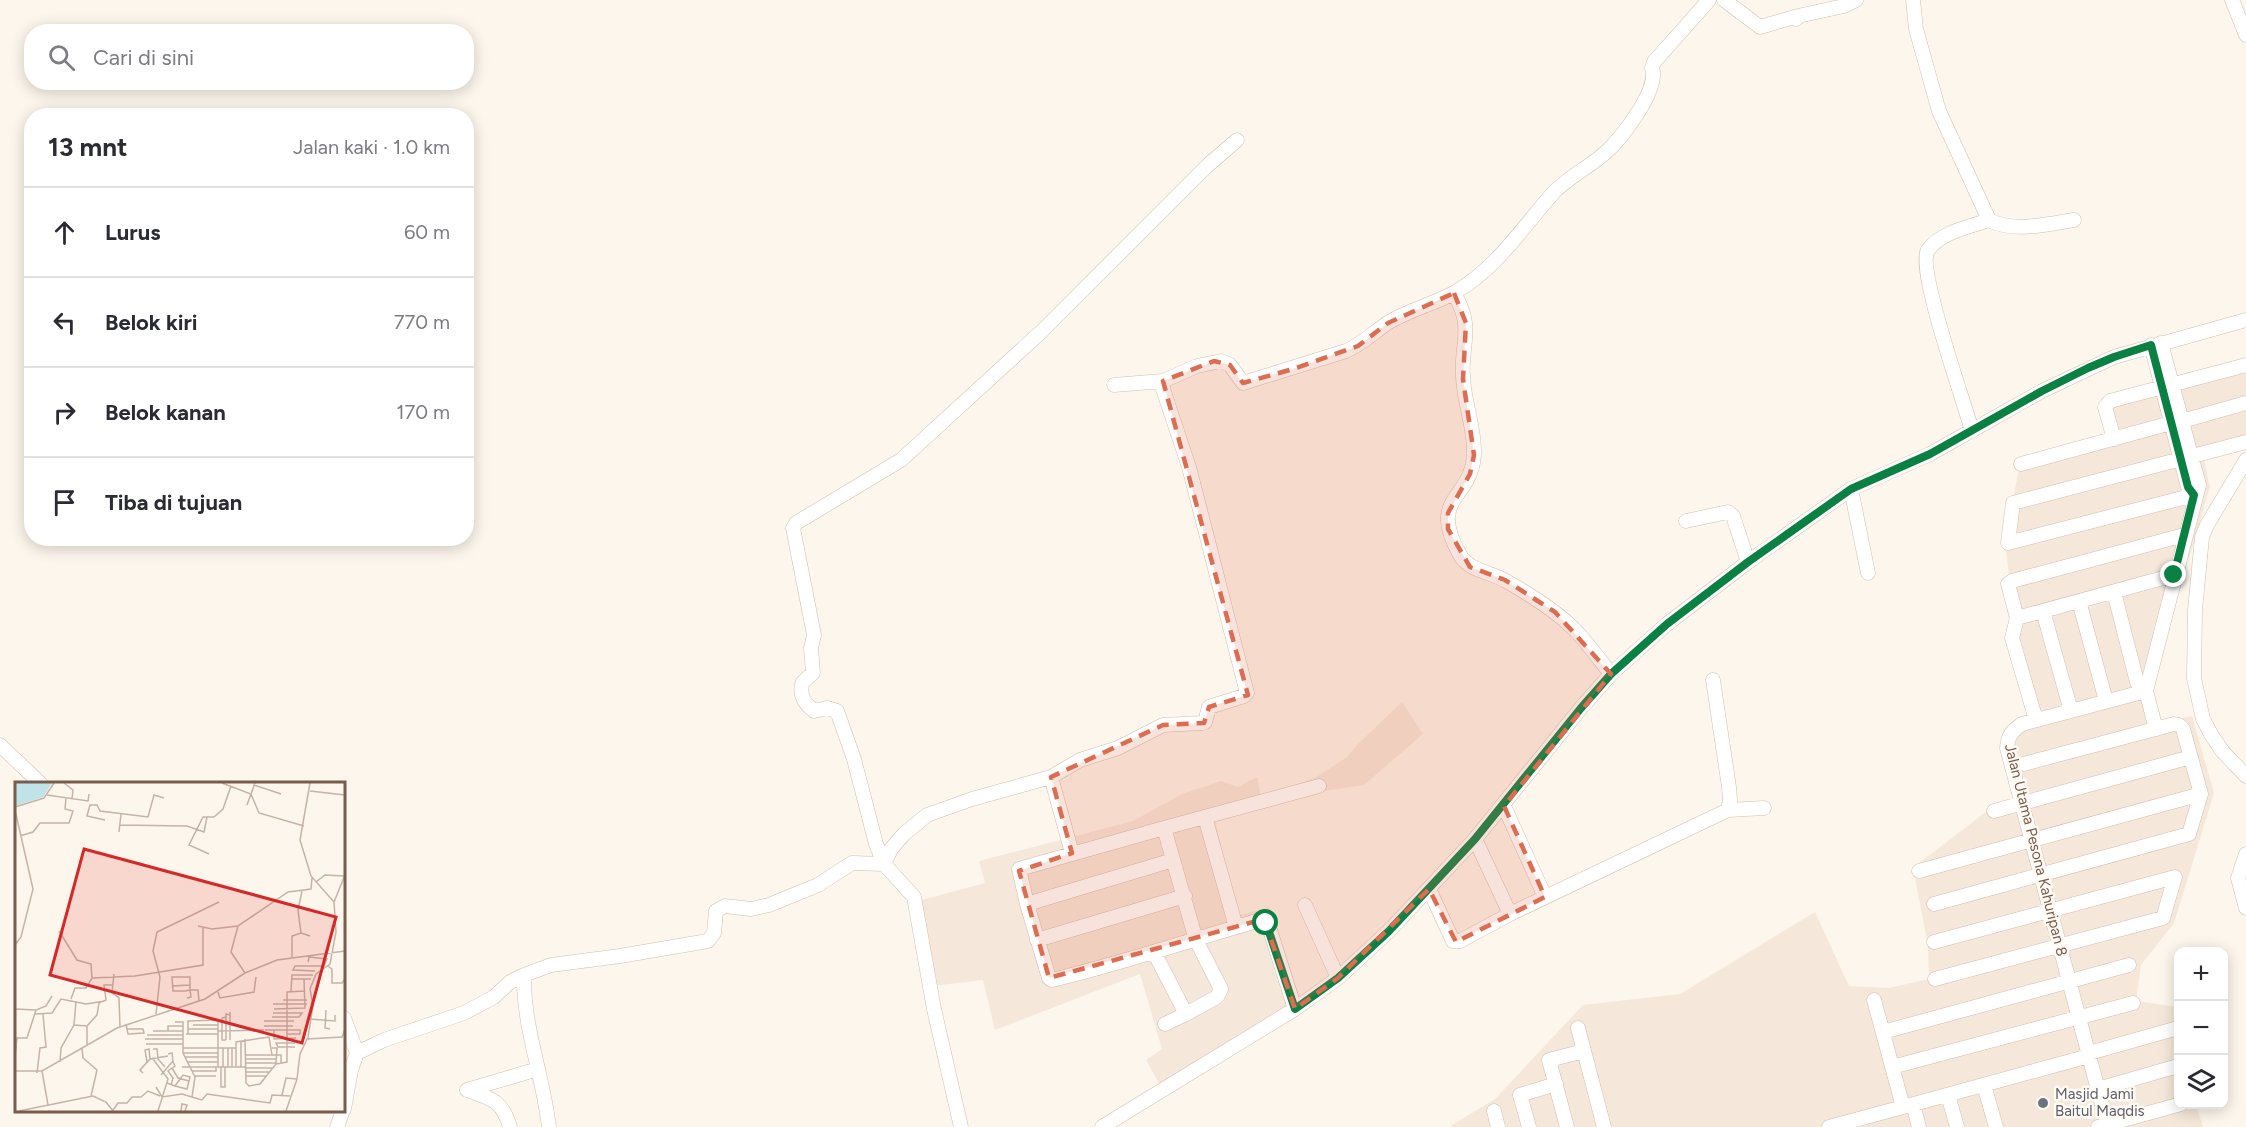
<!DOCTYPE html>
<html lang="id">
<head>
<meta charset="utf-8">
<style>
  :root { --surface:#fff; --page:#f7f7f7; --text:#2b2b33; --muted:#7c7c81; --line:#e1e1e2 }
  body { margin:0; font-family:Figtree,sans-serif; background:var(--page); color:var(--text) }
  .controls { position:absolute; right:18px; bottom:18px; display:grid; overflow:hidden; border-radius:12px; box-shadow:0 3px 15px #0003 }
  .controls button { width:54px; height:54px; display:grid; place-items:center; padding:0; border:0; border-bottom:2px solid var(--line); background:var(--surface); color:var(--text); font:30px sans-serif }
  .stop { position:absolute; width:18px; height:18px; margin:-14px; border:4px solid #0b8043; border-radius:50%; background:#fff }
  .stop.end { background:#0b8043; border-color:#fff; box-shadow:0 2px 6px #0008 }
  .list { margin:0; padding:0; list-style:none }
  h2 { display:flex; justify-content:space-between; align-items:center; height:78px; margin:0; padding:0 24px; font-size:26px }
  h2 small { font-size:20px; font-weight:400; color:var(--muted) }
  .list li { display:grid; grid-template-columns:39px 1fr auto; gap:18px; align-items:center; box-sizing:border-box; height:90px; padding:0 24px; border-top:2px solid var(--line) }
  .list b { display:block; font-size:22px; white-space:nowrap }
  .list em { font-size:20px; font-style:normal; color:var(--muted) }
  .icon { flex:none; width:33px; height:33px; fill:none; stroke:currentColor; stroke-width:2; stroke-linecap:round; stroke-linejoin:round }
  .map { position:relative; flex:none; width:2246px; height:1127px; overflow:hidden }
  .search { position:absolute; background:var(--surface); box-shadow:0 3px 15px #0003; left:24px; top:24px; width:450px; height:66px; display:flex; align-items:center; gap:15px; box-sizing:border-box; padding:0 21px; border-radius:24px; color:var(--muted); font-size:22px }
  .panel { position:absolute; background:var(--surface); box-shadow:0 3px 15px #0003; left:24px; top:108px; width:450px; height:438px; border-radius:24px }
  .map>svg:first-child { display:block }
  .residential { fill:#f5e8da }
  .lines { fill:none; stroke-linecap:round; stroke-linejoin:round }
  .minor-casing { stroke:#d1beb0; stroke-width:15 }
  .minor { stroke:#fff; stroke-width:14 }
  .route { stroke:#0b8043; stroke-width:8 }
  .marked { fill:#dc6d51; fill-opacity:0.2; stroke:#dc6d51; stroke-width:4.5; stroke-dasharray:12 8; stroke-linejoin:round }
  .worship-dot { fill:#6b7280; stroke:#fffaf3; stroke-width:2 }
  .labels { text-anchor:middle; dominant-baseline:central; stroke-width:5; stroke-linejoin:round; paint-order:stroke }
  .street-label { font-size:15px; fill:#7a5c4d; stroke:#fffaf3 }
  .worship-label { font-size:15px; fill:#5b616d; stroke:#fffaf3; text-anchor:start }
  .inset-road { fill:none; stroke:#c5b3a7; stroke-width:1.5 }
  .view { fill:#d62828; fill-opacity:0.15; stroke:#d62828; stroke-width:3 }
  .inset-edge { fill:none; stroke:#7a5c4d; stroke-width:3 }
</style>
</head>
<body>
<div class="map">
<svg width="2246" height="1127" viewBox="0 0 2246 1127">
  <rect width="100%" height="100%" fill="#fdf6ec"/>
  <path class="residential" d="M 2168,341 L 2177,377 L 2246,358 L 2246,449 L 2204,461 L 2210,487 L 2150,692 L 2159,723 L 2192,716 L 2214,793 L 2174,923 L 2141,965 L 2136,1001 L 2178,1007 L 2178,1104 L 2196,1105 L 2203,1127 L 1449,1127 L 1495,1099 L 1583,1005 L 1680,994 L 1815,912 L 1849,986 L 1889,988 L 1929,979 L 1928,945 L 1913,868 L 1992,807 L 2017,800 L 2001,742 L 2003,731 L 2015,720 L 2029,714 L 2011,618 L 2009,575 L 2006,551 L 2003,547 L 2019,469 L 2109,435 L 2102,408 L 2156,383 Z
    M 1402,702 L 1423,734 L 1364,785 L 1317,792 L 1215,820 L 1237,916 L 1269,907 L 1300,998 L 1160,1085 L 1146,1060 L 1162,1049 L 1140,974 L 995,1030 L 983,980 L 932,986 L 914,902 L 985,883 L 979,861 L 1133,821 L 1182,794 L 1221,781 L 1238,787 L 1257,777 L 1261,797 L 1315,778 L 1347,757 L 1357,745 Z"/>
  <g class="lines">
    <defs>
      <path id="minor" d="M 1724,0 L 1760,27 L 1798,16
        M 1913,0 L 1916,29 L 1939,111 L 1989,220 C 2013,233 2048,224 2074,220
        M 2232,0 L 2246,35
        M 1796,19 L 1798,16 L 1844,6 L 1856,0
        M 2151,345 L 2188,487 L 2194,495
        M 1114,385 L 1163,381 L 1197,366 L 1221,361 L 1230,365 L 1243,383 L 1346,351 C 1362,344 1374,332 1389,322 C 1410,310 1433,304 1454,293
        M 2182,421 L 2246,403
        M 1972,431 C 1965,404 1916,268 1928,250 C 1941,232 1969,227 1989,220
        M 2114,439 L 2105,407 L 2110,401 L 2246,365
        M 2246,460 L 2207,525 L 2202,537 L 2195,610 L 2194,678 L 2203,719 L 2212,736 L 2223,752 L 2246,776
        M 2021,464 L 2171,423
        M 1851,489 L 1868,573
        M 2194,495 L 2008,543 L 2013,503 L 2246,442
        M 1686,521 L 1728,512 L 1733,516 L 1748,562
        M 2114,592 L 2137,682 L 2146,691 L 2156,729
        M 2079,601 L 2106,701
        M 2043,611 L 2071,711
        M 2017,618 L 2174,575
        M 1611,674 C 1599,659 1587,642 1573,628 C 1554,609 1529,594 1506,581 C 1491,572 1469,571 1460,555 C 1427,496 1472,500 1474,454 C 1475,428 1464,403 1463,377 C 1461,359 1467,341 1465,323 C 1464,313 1459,302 1454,293 C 1497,268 1522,228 1554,192 C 1569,177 1589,167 1605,153 C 1621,139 1660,89 1652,68 L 1654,62 L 1709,0
        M 2146,691 L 2199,485 L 2161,343
        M 2036,720 L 2012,638 L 2017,618 L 2008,584 L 2012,581 L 2184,535
        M 0,745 L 41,784
        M 1051,777 L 1072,853
        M 1504,806 L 1545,897
        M 1728,810 L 1764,808
        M 1994,811 L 2191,757
        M 1205,817 L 1236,927
        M 1164,828 L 1319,786
        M 1475,839 L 1510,914
        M 2246,854 L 2238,878 L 2246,908
        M 884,864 L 891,849 L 904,834 L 927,815 L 972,799 L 1051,777 L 1080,760 L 1118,748 L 1163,725 L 1202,723 L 1205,722 L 1209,707 L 1244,696 L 1247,693 L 1189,467 L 1163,389 L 1163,381
        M 1919,871 L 2201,794
        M 1429,889 L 1453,941 L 1460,941 L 1510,914 L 1728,810 L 1730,800 L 1729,787 L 1713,680
        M 1027,904 L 1173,860
        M 1934,904 L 2189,834 L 2201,794 L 2183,729 L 2179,725 L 2174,724 L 2012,767
        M 1305,905 L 1338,978
        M 1037,940 L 1185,896
        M 1934,942 L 2175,877 L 2163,918 L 1935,979
        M 1154,952 L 1186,1014 L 1165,1024
        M 524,975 C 523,1027 543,1075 549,1127
        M 1874,1000 L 1903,1107 L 2089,1056
        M 1186,1014 L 1217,997 L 1221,989 L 1196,940 L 1164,828 L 1019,869 L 1027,904 L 1049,978 L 1052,980 C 1123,963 1191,940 1260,920 L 1264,920 L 1270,930 L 1295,1009
        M 344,1018 L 357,1053
        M 1578,1028 L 1604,1127
        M 1883,1032 L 2129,965
        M 2089,1053 L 2178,1028
        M 1892,1067 L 2133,1003
        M 1984,1085 L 1996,1127
        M 2098,1089 L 2178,1066
        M 467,1090 L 538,1069
        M 467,1090 C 492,1099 502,1100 510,1127
        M 1948,1095 L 1957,1127
        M 1913,1104 L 1919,1127
        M 344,1109 L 351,1070 L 357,1053 L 384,1040 L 464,1013 L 494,997 L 510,982 L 524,975 L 551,965 L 620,956 L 708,941 L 714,933 L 716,911 L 725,906 L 751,909 L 769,905 L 818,885 L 852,863 L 884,864
        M 1494,1111 L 1498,1127
        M 337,1127 L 343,1110
        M 961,1127 L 934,1009 L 914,897 L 884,864 L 876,844 L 854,759 L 837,711 L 827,708 L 814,711 C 805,704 798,694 803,682 L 813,673 L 811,648 L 814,635 L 793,528 L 796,523 L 901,460 L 1041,332 L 1207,166 L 1237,140
        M 1102,1127 L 1295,1009 L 1338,978 L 1389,931 L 1475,839 L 1581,708 L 1611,674 L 1667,624 L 1748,562 L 1851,489 L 1930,454 L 2042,391 L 2114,357 L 2246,320
        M 1529,1127 L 1520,1095 L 1556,1084
        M 1567,1127 L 1549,1060 L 1584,1051
        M 1829,1127 L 1903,1107
        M 2098,1127 L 2181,1104
        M 2108,1127 L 2007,748 C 2008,735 2012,731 2022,724 L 2146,691"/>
    </defs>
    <use href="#minor" class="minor-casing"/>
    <use href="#minor" class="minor"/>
  </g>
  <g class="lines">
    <path class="route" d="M 1266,923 L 1295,1009 L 1338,978 L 1389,931 L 1475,839 L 1581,708 L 1611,674 L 1667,624 L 1748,562 L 1851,489 L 1930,454 L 2042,391 L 2088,368 L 2114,357 L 2151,345 L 2188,487 L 2194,495 L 2174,575"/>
  </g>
  <path class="marked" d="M 1454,293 L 1466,323 L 1463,379 L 1474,455 L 1470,474 L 1448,513 L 1448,529 L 1470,567 L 1505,580 L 1555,612 L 1611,674 L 1504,806 L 1545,897 L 1456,942 L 1429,889 L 1338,978 L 1295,1009 L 1264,919 L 1049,978 L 1019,871 L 1072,853 L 1051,777 L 1163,725 L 1204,723 L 1209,707 L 1248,695 L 1163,381 L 1214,361 L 1230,365 L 1243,383 L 1293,369 L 1358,346 L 1388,323 Z"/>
  <circle class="worship-dot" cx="2043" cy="1103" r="6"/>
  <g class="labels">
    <g class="street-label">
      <text transform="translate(2036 850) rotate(76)">Jalan Utama Pesona Kahuripan 8</text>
    </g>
    <g class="worship-label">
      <text x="2055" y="1094">Masjid Jami<tspan x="2055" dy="17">Baitul Maqdis</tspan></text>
    </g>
  </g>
  <g transform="translate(15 782)">
    <rect width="330" height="330" fill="#fdf6ec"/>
    <path d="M 0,1 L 37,1 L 28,15 L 0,24 Z" fill="#bfe3e8"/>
    <path class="inset-road" d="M 49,1 L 58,8 L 57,17M 207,1 L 236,12 L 244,31 L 289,44M 239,3 L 266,12M 295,9 L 330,13M 32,13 L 73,19 L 74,12M 232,23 L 240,1M 0,25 L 29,16 L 39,1M 0,28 L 18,107 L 6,155 L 0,163M 90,38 L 72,34 L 75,23 L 82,23 L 85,29 L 133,35 L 139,13 L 149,16M 105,43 L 172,44 L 189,50 L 192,35M 104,50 L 106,32M 5,54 L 18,50 L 25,41 L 54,41 L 58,29 L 50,27 L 51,16M 194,72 L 174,63 L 188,35 L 199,35 L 208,27 L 216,4M 301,100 L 310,93 L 329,94M 287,109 L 283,128 L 286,151 L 295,154M 319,120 L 330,93M 183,144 L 197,147 L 223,144M 44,149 L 62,178 L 76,182 L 77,196M 277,175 L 277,154 L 286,151M 293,180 L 294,175 L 312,177 L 309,184 L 280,184 L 278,188 L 300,189M 313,184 L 317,187 L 317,201 L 327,201 L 330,197M 230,191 L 216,170 L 223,144 L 273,110 L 296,107 L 297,96M 99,192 L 97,211 L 104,216 L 105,245M 277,197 L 296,197M 157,204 L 175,203M 276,209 L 277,193 L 298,193M 203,210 L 205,216 L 239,210 L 241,195M 172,216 L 176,215 L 175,208 L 175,195 L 157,195 L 158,209 L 170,209 L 175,208 L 183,208 L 184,219M 56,217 L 60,206 L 71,206 L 77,196 L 120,194 L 188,183 L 188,145M 268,218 L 292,218M 258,222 L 292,222M 0,227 L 21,228M 259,227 L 290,226 L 289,197M 311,228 L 310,246 L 315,247M 20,232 L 37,231 L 46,217 L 71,222 L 90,219M 141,232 L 145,195 L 138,169 L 142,150 L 204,120M 257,235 L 284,235 L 287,231 L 258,231M 203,237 L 203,285M 294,237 L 320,239 L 320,233M 249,239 L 279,239M 160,240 L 168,240 L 168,271 L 180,295 L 177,315M 111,242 L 113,252 L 129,251 L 128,247 L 112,247M 59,243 L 61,219M 178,243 L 203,243M 72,244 L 82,233 L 84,221 L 91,218 L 89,203 L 97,203M 249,244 L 278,244M 173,247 L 203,247M 250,248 L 272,248M 259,248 L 259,257 L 281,256M 272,248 L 285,248 L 285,252 L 272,252M 138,249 L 168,249M 153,249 L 153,244 L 168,244M 203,249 L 249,248M 171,252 L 203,252M 173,252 L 173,239 L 203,238M 132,253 L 168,253M 130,257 L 168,257M 230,257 L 231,301 L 234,304 L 245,302 L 261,282 L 262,266 L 257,266M 292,257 L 327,255 L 330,247M 211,258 L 207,258 L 207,236 L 211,235M 211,258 L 211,232 L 215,233M 215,258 L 215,230M 226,259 L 226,285M 131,262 L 168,262M 280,265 L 263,265 L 261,261 L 280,261M 67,266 L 68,276 L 82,288 L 76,314M 168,266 L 221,266M 208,266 L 208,285M 213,266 L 213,285M 217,266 L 217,285M 138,267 L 142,267 L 143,277 L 150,285M 168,271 L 203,271M 230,273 L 266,273 L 266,282M 0,274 L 2,256 L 12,256 L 21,228 L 31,224 L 37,214M 170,275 L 203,275M 138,277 L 153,297 L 143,329M 230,277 L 262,277M 45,280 L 46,266 L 59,243 L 72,244 L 72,263M 132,280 L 130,268 L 134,267 L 135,277M 172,280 L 203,280M 230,281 L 262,281M 261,282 L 272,280 L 272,210 L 289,209M 167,285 L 231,285M 206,285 L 206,305 L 210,305 L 210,285M 221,285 L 221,260 L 254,255 L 257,273M 157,286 L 163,296 L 174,299M 231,286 L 258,286M 0,289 L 27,289 L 102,246 L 190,217 L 230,191 L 262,178 L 330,169M 27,289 L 33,323M 177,289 L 201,289 L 201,285M 231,290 L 255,290M 22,291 L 25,266 L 31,265 L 28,232M 128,291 L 125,288 L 135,277 L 153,274M 146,293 L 158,279 L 157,271 L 153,272M 179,294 L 201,294M 231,294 L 251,294M 152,301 L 160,304 L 168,293 L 175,295 L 172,307 L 160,304M 156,303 L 158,296 L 153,289 L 160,284 L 158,280M 141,305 L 147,315 L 167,312 L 187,318 L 192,312 L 255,321 L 257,313 L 275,314M 267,313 L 271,296 L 282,297M 98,328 L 103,321 L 112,321 L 117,315 L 126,315 L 133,309 L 145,314M 4,329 L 78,314 L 91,320 L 98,329M 166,329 L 167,322 L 172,323 L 170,329M 271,329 L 282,297 L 285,272 L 293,255 L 298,224 L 295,207 L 301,192 L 315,182 L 321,150 L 319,120 L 296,94 L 285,58 L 295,1"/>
    <path class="view" d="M 69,67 L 321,135 L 287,261 L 35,193 Z"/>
    <rect width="330" height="330" class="inset-edge"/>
  </g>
</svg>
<div class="controls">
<button>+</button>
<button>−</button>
<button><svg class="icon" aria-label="layers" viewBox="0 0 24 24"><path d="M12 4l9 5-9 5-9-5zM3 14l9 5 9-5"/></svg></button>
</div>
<div class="stop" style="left:1266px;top:923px"></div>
<div class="stop end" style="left:2174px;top:575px"></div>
<div class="search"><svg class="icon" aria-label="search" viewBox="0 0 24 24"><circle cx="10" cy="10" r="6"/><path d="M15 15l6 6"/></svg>Cari di sini</div>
<section class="panel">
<h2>13 mnt<small>Jalan kaki · 1.0 km</small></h2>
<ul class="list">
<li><svg class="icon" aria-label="ahead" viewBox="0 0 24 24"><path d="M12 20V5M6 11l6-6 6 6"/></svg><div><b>Lurus</b></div><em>60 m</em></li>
<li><svg class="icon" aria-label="left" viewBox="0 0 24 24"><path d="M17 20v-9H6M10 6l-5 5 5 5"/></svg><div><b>Belok kiri</b></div><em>770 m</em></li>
<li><svg class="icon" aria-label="right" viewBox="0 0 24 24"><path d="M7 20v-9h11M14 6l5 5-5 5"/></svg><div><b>Belok kanan</b></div><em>170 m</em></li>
<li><svg class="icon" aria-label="arrive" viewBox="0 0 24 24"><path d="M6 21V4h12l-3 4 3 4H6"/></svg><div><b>Tiba di tujuan</b></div></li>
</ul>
</section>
</div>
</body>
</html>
